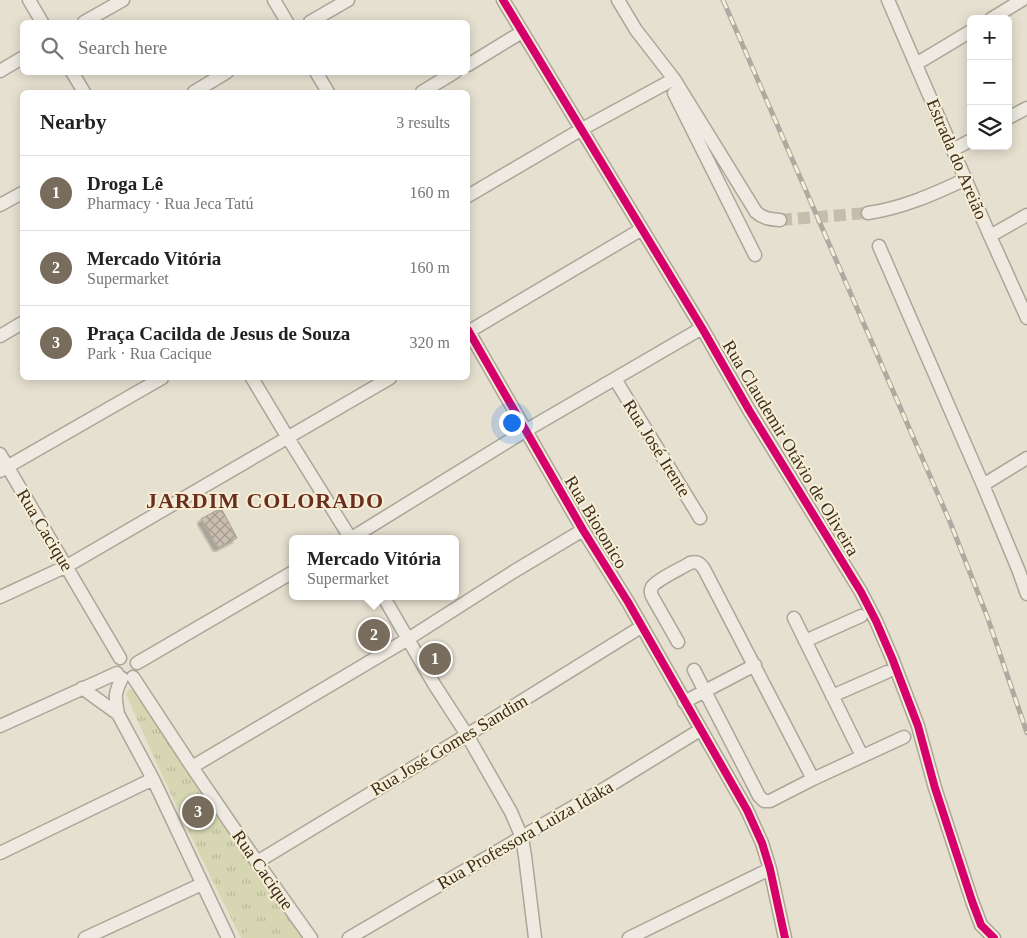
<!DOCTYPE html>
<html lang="en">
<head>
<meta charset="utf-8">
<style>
  :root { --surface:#fff; --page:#f6f6f6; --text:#222; --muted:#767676; --line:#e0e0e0; --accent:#786c5d }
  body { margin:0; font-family:"Times New Roman",serif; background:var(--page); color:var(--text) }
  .controls { position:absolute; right:15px; top:15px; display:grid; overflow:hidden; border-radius:8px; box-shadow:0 2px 12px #0003 }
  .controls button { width:45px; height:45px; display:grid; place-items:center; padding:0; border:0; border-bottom:1px solid var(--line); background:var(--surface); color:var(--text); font:25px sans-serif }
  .you { position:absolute; left:511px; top:422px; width:18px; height:18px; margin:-12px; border:4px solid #fff; border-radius:50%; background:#1a73e8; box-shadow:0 0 0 8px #1a73e833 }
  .badge { display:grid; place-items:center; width:32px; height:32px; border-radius:50%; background:var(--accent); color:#fff; font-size:16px; font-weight:700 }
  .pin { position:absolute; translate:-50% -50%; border:2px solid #fff; box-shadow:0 1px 5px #0006 }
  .popup { position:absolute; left:289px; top:535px; width:170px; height:65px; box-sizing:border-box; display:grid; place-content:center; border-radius:8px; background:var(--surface); filter:drop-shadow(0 1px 4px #0005); font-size:16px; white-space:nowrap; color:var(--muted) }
  .popup b { font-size:19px; color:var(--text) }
  .popup::after { content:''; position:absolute; left:50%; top:100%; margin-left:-10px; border:10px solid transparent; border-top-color:var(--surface) }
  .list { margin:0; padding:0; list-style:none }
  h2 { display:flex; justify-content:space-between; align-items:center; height:65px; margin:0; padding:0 20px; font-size:21px }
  h2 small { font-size:16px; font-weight:400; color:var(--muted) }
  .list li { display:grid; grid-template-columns:32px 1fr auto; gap:15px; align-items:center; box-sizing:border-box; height:75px; padding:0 20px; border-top:1px solid var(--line) }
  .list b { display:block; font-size:19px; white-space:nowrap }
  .list p { margin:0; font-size:16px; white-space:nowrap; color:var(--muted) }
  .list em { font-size:16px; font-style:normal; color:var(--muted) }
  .icon { flex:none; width:28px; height:28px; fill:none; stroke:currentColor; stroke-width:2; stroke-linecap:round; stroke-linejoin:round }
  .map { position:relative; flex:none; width:1027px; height:938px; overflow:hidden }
  .search { position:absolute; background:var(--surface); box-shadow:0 2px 12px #0003; left:20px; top:20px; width:450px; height:55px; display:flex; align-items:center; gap:12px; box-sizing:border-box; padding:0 18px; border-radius:8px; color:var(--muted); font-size:19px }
  .panel { position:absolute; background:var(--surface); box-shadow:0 2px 12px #0003; left:20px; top:90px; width:450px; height:290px; border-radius:8px }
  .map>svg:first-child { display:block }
  .grass { fill:url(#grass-tufts) }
  .garden { fill:#d6d7b2 }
  .building { fill:url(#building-cross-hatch); stroke:#a79b8e; filter:url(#shadow) }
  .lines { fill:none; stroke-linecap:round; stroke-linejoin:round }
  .minor-tunnel { stroke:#c4bcad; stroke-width:12; stroke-dasharray:12 6; stroke-linecap:butt }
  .minor-casing { stroke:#aca598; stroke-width:15 }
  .minor { stroke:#eeeae1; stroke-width:12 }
  .rail-casing { stroke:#aeaaa1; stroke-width:5 }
  .rail { stroke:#f7eed6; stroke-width:3; stroke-dasharray:9; stroke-linecap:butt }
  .cycleway-casing { stroke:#f7eed6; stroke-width:11 }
  .cycleway { stroke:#d6006c; stroke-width:8 }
  .labels { text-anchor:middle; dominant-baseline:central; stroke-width:4; stroke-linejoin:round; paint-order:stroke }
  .street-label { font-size:18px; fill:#3c2d1f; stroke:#f7eed6 }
  .district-label { font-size:22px; font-weight:bold; letter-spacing:1px; fill:#6b2d1d; stroke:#f7eed6 }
</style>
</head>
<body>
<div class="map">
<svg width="1027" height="938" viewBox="0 0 1027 938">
  <defs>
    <pattern id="grass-tufts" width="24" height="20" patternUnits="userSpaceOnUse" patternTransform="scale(1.25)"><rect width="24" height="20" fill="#d6d7b2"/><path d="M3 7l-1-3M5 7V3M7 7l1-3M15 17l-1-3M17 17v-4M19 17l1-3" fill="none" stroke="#b9b999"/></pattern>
    <pattern id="building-cross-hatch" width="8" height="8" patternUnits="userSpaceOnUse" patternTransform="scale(1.25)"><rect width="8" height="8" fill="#cabeb1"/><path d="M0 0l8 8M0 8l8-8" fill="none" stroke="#a59b8f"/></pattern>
    <filter id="shadow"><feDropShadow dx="-4" dy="4" stdDeviation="1" flood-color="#0004"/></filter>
  </defs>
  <rect width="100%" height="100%" fill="#e6e0d0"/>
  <path class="grass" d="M 129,689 L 135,689 L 304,938 L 241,938 C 201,858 161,776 126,694 Z"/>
  <path class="garden" d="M 267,922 L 274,938 L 248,938 L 245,932 Z"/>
  <path class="building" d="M 221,508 L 237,538 L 218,548 L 201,519 Z"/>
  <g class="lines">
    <path class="minor-tunnel" d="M 780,220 L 868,213"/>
    <defs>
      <path id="minor" d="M 29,0 L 42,22
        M 274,0 L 287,22
        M 503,0 L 702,328 L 749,410 L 861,592 L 876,621 L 892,658 L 918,726 L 935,788 L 972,901 L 981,925 L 994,938
        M 618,0 L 636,30 L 674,79 L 756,212 C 764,219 770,219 780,220
        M 888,0 L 990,236 L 1027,318
        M 991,19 L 1022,0
        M 84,22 L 123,0
        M 310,22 L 348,0
        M 916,64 L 971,31
        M 468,65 L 522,32
        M 0,71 L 22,58
        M 72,72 L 84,92
        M 316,72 L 328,92
        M 194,92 L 227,72
        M 422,92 L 455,72
        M 674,93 L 755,255
        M 1008,118 L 1027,108
        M 953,150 L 971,140
        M 468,196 L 582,129 L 674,79
        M 0,205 L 22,193
        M 868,213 C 903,208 934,194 966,179
        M 990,236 L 1027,215
        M 879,246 L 983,485 L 1018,569 L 1027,594
        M 468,330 L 583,530 L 628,602 L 747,810 L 762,843 L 770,869 L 785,938
        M 468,332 L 642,229
        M 0,336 L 22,323
        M 252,378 L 288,438 L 351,539
        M 615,379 L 700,518
        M 0,454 L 120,658
        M 0,471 L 162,378
        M 983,485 L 1027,458
        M 350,539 L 525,431 L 702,328
        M 383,596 L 434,684 L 467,735 L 511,812 L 517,826 L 522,838 L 525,856 L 535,938
        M 0,597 L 67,566 L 390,378
        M 794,618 L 862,756
        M 805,641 L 861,616
        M 678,642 L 653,598 C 651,595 650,591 652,587 C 656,580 682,568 690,563 C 697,561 700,563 704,569 L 813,779 L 770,801 L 764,801 L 759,796 L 694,670
        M 137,663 L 293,572
        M 133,677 L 192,767 L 257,862 L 311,938
        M 82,688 L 118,714 L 153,779 L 228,938
        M 832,696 L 887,672
        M 684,702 L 755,665
        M 118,714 C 115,697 114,694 122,678
        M 0,726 L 117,673
        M 192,767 L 408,639 L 513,572 L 583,530
        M 813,779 L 904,737
        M 0,853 L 153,779
        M 257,862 L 467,735 L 641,627
        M 85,938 L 202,884
        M 349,938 L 609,786 L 700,730
        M 629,938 L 770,869"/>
    </defs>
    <use href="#minor" class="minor-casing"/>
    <use href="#minor" class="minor"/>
    <defs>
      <path id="rail" d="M 723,0 L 950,522 L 987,616 L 1027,733"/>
    </defs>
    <use href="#rail" class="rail-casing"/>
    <use href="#rail" class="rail"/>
    <defs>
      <path id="cycleway" d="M 503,0 L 702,328 L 749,410 L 861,592 L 876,621 L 892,658 L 918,726 L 935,788 L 972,901 L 981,925 L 994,938
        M 468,330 L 583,530 L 628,602 L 747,810 L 762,843 L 770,869 L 785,938"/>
    </defs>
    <use href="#cycleway" class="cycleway-casing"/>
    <use href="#cycleway" class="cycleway"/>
  </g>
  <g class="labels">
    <g class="street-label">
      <text transform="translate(957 159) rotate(67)">Estrada do Areião</text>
      <text transform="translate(657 448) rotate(58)">Rua José Irente</text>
      <text transform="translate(791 448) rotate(59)">Rua Claudemir Otávio de Oliveira</text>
      <text transform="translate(596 522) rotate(59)">Rua Biotonico</text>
      <text transform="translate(45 530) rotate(59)">Rua Cacique</text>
      <text transform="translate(449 745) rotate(-31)">Rua José Gomes Sandim</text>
      <text transform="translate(525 835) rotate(-30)">Rua Professora Luiza Idaka</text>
      <text transform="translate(263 870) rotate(55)">Rua Cacique</text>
    </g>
    <g class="district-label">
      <text x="265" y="500">JARDIM COLORADO</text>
    </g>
  </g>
</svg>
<div class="controls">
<button>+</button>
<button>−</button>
<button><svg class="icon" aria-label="layers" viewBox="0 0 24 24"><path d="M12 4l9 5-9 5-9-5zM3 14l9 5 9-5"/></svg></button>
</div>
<div class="you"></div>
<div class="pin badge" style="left:435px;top:659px">1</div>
<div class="pin badge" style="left:374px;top:635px">2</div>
<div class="popup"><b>Mercado Vitória</b>Supermarket</div>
<div class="pin badge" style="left:198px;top:812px">3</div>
<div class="search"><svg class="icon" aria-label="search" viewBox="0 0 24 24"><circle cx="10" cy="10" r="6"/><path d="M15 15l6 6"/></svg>Search here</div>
<section class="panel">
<h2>Nearby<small>3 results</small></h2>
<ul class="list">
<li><span class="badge">1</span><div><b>Droga Lê</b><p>Pharmacy · Rua Jeca Tatú</p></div><em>160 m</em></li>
<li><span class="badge">2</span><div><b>Mercado Vitória</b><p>Supermarket</p></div><em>160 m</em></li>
<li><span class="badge">3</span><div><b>Praça Cacilda de Jesus de Souza</b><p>Park · Rua Cacique</p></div><em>320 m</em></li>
</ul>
</section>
</div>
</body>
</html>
